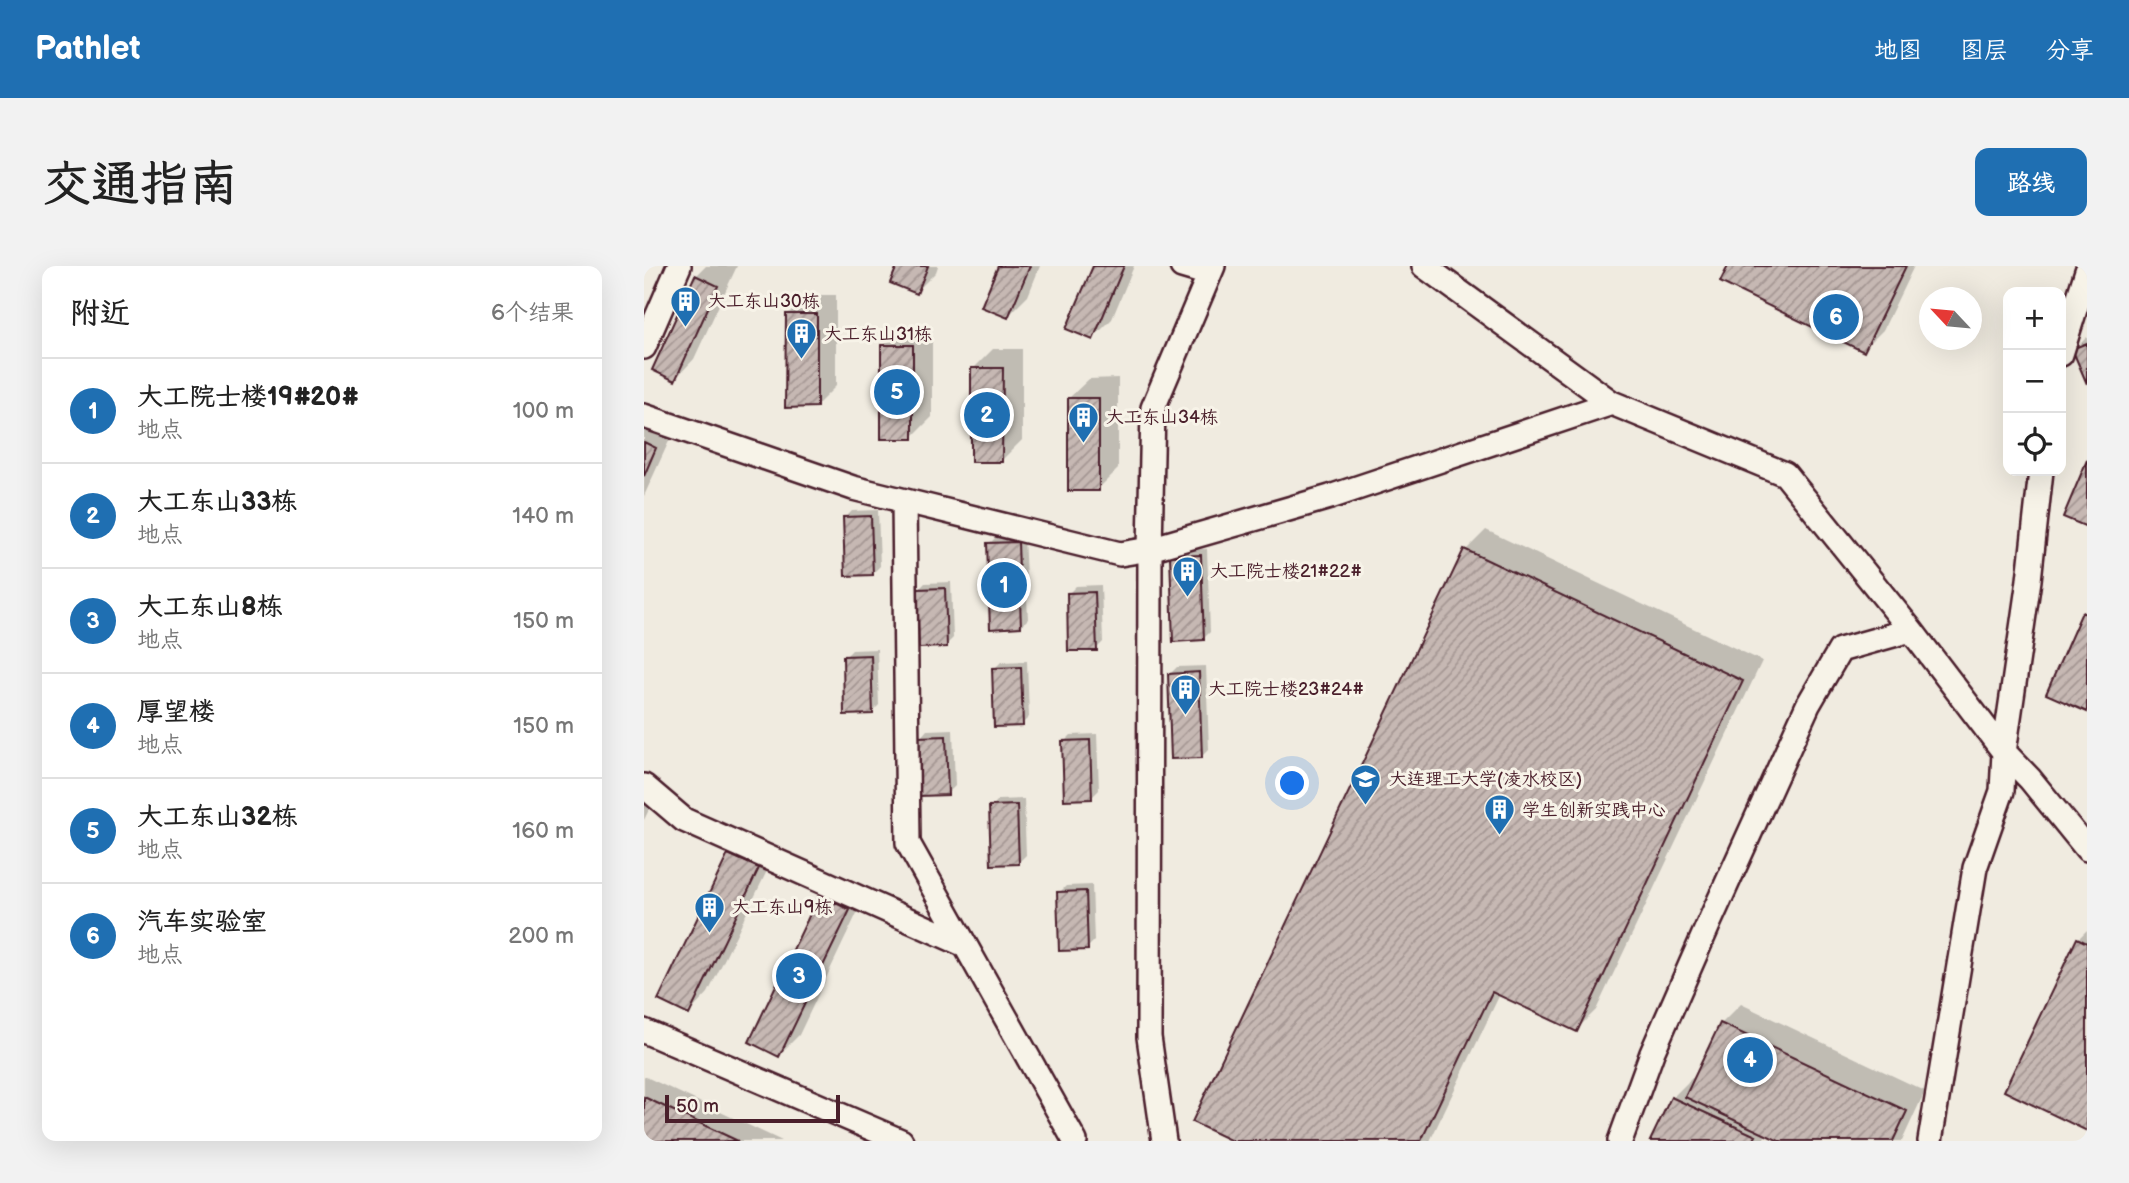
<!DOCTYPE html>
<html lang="zh">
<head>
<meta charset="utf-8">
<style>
  :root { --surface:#fff; --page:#f2f2f2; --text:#222; --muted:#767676; --line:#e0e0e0; --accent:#1f6fb2 }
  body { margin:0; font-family:"Balsamiq Sans","LXGW WenKai TC",sans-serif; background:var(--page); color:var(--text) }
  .controls { position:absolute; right:21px; top:21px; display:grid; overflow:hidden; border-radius:14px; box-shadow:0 7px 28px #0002 }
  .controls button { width:63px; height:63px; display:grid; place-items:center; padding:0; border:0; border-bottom:2px solid var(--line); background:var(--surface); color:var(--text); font:35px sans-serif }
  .compass { position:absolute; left:1275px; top:21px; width:63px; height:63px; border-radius:50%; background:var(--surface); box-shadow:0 7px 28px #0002; rotate:296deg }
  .scale { position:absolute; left:21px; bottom:18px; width:175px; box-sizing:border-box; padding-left:7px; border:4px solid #4a1f2b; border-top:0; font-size:19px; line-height:24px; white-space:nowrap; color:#4a1f2b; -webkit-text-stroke:5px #f7f3e8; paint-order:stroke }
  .you { position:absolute; left:649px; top:518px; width:24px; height:24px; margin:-18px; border:5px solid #fff; border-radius:50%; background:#1a73e8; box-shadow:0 0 0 10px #1a73e833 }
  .badge { display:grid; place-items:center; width:46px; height:46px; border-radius:50%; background:var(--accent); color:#fff; font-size:23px; font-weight:700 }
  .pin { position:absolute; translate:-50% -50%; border:4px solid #fff; box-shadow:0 2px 7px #0006 }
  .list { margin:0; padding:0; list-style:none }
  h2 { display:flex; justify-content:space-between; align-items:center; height:91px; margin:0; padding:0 28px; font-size:30px }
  h2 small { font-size:23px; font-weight:400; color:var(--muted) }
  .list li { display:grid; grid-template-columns:46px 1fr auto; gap:21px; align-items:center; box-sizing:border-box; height:105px; padding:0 28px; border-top:2px solid var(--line) }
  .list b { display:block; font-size:26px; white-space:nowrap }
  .list p { margin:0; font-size:23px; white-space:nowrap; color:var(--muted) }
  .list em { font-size:23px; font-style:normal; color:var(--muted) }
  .icon { flex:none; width:38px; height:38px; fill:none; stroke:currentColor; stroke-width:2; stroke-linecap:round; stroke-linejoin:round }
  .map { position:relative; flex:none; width:1443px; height:875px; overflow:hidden; border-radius:14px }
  header { display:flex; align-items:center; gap:42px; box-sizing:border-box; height:98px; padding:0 35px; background:var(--accent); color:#fff }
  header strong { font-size:33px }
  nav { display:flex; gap:38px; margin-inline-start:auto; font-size:24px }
  .intro { display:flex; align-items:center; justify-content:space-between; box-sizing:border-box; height:168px; padding:0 42px }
  h1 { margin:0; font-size:49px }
  .button { padding:18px 32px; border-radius:14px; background:var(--accent); color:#fff; font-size:24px; font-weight:700 }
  main { display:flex; gap:42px; padding:0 42px }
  aside { flex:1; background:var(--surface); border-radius:14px; box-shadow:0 7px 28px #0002 }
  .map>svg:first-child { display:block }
  .shadow { fill:#0003 }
  .building { fill:url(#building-hatch); stroke:#4a1f2b; stroke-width:2 }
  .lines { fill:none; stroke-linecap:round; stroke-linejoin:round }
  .minor-casing { stroke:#4a1f2b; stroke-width:28 }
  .minor { stroke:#f7f3e8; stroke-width:23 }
  .labels { text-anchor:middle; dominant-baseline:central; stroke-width:6; stroke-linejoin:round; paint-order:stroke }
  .poi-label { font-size:18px; fill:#4a1f2b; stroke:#f7f3e8; text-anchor:start }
</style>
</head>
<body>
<header>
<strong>Pathlet</strong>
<nav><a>地图</a><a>图层</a><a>分享</a></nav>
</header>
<div class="intro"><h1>交通指南</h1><a class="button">路线</a></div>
<main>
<aside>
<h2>附近<small>6个结果</small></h2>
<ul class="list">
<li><span class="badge">1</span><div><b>大工院士楼19#20#</b><p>地点</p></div><em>100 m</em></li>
<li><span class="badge">2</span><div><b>大工东山33栋</b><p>地点</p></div><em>140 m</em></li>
<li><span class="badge">3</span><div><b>大工东山8栋</b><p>地点</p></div><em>150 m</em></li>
<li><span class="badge">4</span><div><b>厚望楼</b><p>地点</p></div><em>150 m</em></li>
<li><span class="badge">5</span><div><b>大工东山32栋</b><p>地点</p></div><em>160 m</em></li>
<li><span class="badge">6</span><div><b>汽车实验室</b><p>地点</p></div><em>200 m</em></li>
</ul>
</aside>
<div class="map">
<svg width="1443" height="875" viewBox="0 0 1443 875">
  <defs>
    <pattern id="building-hatch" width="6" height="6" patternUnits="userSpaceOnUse" patternTransform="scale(1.75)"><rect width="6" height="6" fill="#c6b8b3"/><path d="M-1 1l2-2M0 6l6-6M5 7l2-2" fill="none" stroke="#a39592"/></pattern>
  </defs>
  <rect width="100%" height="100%" fill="#f0ebe0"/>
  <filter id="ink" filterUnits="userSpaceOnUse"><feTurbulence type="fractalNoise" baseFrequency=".0143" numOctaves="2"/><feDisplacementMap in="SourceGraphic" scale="14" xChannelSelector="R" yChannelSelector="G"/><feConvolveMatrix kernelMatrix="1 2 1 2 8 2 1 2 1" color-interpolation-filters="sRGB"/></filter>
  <g filter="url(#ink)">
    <path class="shadow" d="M 62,0 L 93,0 L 50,93 L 31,113 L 52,10 Z
      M 254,0 L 294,0 L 292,6 L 272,26 Z
      M 356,0 L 396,0 L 384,30 L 364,50 Z
      M 450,0 L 490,0 L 468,53 L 449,72 Z
      M 1086,0 L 1270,0 L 1239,64 L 1219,84 Z
      M 163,29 L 192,29 L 192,120 L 172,140 L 143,49 Z
      M 259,60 L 288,60 L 288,151 L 268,171 L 239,80 Z
      M 1443,71 L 1443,113 L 1430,84 Z
      M 349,83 L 378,83 L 378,174 L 358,194 L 329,103 Z
      M 474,112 L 474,203 L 454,223 L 425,132 L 445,113 Z
      M 0,148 L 31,162 L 0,230 Z
      M 234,244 L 236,300 L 229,307 L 201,252 L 208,245 Z
      M 842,264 L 1118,395 L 952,744 L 932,764 L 856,728 L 786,875 L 592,875 L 550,855 L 822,284 Z
      M 380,270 L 384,353 L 377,360 L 345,278 L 352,271 Z
      M 563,283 L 566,366 L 559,373 L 527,291 L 534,284 Z
      M 307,316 L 309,372 L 302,379 L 274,324 L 281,317 Z
      M 457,319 L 459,376 L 452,383 L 425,327 L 432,320 Z
      M 233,383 L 235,439 L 228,446 L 201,391 L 208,384 Z
      M 383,395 L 385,451 L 378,458 L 350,403 L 357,396 Z
      M 562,400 L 565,483 L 558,490 L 526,408 L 533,401 Z
      M 309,463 L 311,520 L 304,527 L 276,472 L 283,464 Z
      M 453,468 L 455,524 L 448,531 L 420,476 L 427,469 Z
      M 0,520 L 13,527 L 0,554 Z
      M 380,533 L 382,589 L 375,596 L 347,541 L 354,534 Z
      M 106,569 L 134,582 L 64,727 L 45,747 L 16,734 L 86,589 Z
      M 196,611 L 224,624 L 155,769 L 135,789 L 176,630 Z
      M 448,619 L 450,675 L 443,682 L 415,627 L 422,620 Z
      M 1443,664 L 1443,863 L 1362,824 L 1434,673 Z
      M 1097,738 L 1281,825 L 1258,875 L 1139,875 L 1122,867 L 1119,875 L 1008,875 L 1028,832 L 1048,812 L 1051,813 L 1077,758 Z
      M 0,810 L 138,875 L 0,875 Z"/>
    <path class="building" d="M 253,0 L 284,0 L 273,28 L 246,17 Z
      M 354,0 L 386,0 L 364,52 L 337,41 Z
      M 449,0 L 480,0 L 449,74 L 422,63 Z
      M 1084,0 L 1262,0 L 1220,86 L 1076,16 Z
      M 51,9 L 74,20 L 31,115 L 8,104 Z
      M 142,48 L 173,48 L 173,141 L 141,142 Z
      M 1443,77 L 1443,118 L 1428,83 Z
      M 237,79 L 269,79 L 269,173 L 237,173 Z
      M 327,102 L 359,102 L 358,196 L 327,196 Z
      M 424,132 L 455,132 L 455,225 L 424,225 Z
      M 0,176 L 12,182 L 0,210 Z
      M 1443,194 L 1443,261 L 1419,251 Z
      M 227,250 L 229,309 L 201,310 L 199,251 Z
      M 374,276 L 377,361 L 346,363 L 343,277 Z
      M 820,283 L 1099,415 L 933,766 L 848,726 L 777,875 L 588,875 L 548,856 Z
      M 557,289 L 560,374 L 529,376 L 526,290 Z
      M 301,322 L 303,381 L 275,382 L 273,323 Z
      M 451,326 L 453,385 L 424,385 L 423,327 Z
      M 1438,346 L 1443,349 L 1443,446 L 1402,428 Z
      M 227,389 L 229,448 L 200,449 L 199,390 Z
      M 377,401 L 379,460 L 350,461 L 348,402 Z
      M 555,406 L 558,492 L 527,493 L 524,408 Z
      M 302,470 L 304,529 L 276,530 L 274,471 Z
      M 446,474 L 448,533 L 420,534 L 418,475 Z
      M 373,539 L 375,598 L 347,599 L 345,540 Z
      M 84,588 L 115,602 L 45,749 L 14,734 Z
      M 442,625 L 444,684 L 415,685 L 413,626 Z
      M 175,629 L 206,644 L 135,791 L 105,776 Z
      M 1433,672 L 1443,677 L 1443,865 L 1360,825 Z
      M 1076,757 L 1263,845 L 1249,875 L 1135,875 L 1041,831 Z
      M 0,831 L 94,875 L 0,875 Z
      M 1027,831 L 1112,870 L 1109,875 L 1006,875 Z"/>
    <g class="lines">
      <defs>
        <path id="minor" d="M 538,0 L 565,8
          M 780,0 L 968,137 L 1141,208 L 1267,364 L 1360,486 L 1386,513 L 1443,583
          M 0,81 L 35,0
          M 1417,88 L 1443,5
          M 0,150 L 209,222 L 476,288 L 506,283 L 686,231 L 968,137
          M 260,235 L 264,577 L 431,875
          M 0,520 L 40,554 L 321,679
          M 0,765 L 257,875
          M 520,875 L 505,771 L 506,283 L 509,142 L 569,0
          M 976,875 L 1008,787 L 1065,657 L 1164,439 L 1196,384 L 1267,364
          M 1286,875 L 1331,602 L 1358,525 L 1360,486 L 1385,314 L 1397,205"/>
      </defs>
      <use href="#minor" class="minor-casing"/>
      <use href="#minor" class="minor"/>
    </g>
  </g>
  <defs>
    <symbol id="building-pin" viewBox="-11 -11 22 30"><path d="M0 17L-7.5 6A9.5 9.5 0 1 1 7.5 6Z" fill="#1f6fb2" stroke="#f7f3e8"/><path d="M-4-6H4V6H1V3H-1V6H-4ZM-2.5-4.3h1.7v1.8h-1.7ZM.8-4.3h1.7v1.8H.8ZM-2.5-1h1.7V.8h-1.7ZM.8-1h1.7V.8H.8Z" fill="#fff"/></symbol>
    <symbol id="university-pin" viewBox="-11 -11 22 30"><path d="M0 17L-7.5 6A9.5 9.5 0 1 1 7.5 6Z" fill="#1f6fb2" stroke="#f7f3e8"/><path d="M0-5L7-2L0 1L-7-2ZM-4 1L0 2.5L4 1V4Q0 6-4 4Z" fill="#fff"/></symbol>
  </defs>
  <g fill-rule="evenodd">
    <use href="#building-pin" x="24" y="18" width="35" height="47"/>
    <use href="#building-pin" x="140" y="50" width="35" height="47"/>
    <use href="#building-pin" x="422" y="134" width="35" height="47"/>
    <use href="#building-pin" x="526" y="288" width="35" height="47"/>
    <use href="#building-pin" x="524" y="406" width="35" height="47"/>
    <use href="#university-pin" x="704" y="496" width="35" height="47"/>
    <use href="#building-pin" x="838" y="526" width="35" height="47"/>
    <use href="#building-pin" x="48" y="624" width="35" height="47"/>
  </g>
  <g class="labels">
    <g class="poi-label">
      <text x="64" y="35">大工东山30栋</text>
      <text x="180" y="68">大工东山31栋</text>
      <text x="462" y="151">大工东山34栋</text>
      <text x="566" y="305">大工院士楼21#22#</text>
      <text x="564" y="423">大工院士楼23#24#</text>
      <text x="745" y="513">大连理工大学(凌水校区)</text>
      <text x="878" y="544">学生创新实践中心</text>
      <text x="88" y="641">大工东山9栋</text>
    </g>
  </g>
</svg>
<div class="controls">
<button>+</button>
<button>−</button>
<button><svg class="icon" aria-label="locate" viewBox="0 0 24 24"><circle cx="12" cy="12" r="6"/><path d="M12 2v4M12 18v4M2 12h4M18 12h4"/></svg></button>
</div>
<svg class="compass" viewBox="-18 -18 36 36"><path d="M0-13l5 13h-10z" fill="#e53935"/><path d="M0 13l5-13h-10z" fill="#767676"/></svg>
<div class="scale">50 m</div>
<div class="you"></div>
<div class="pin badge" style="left:360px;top:319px">1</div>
<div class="pin badge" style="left:343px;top:149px">2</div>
<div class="pin badge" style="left:155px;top:710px">3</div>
<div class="pin badge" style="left:1106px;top:794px">4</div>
<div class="pin badge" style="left:253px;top:126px">5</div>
<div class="pin badge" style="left:1192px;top:51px">6</div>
</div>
</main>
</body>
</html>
